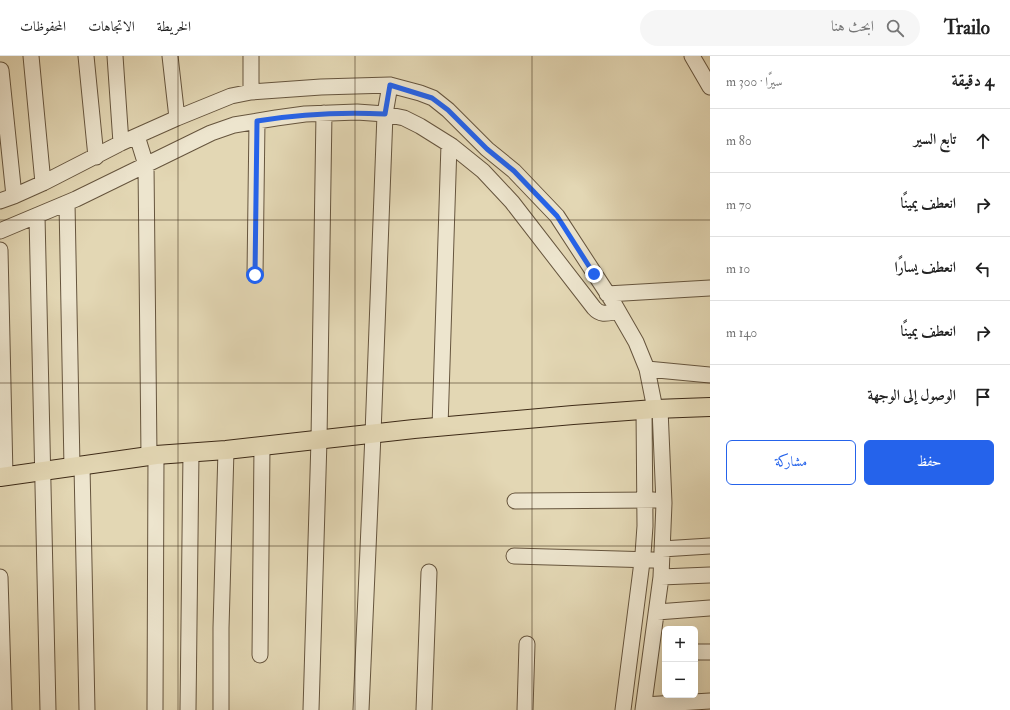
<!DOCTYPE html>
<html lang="ar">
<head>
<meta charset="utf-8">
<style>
  :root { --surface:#fff; --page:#f6f6f6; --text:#222; --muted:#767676; --line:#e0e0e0; --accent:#2563eb }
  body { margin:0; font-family:"IM FELL Double Pica",Amiri,serif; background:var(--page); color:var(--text); direction:rtl }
  .controls { position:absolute; right:12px; bottom:12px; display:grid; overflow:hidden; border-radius:6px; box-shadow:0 4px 16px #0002 }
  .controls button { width:36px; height:36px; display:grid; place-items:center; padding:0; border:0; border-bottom:1px solid var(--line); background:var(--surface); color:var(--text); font:20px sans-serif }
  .stop { position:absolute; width:12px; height:12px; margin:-9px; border:3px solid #2563eb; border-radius:50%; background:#fff }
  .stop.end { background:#2563eb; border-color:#fff; box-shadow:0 1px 4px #0008 }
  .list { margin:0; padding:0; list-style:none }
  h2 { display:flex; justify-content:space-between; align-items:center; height:52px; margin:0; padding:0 16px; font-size:17px }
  h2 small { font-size:13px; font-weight:400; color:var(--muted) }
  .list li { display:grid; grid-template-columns:26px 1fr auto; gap:12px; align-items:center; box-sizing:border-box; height:64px; padding:0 16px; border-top:1px solid var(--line) }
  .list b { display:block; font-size:15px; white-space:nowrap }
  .list em { font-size:13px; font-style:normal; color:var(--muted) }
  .actions { display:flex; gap:8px; padding:12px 16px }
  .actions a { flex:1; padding:9px 0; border:1px solid var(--accent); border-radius:6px; text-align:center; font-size:14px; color:var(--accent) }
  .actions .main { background:var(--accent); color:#fff }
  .icon { flex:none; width:22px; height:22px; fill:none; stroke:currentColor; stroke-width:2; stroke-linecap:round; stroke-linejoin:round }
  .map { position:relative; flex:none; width:710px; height:654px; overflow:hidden; direction:ltr }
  header { display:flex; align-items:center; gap:24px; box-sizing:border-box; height:56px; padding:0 20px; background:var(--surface); border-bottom:1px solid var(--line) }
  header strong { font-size:19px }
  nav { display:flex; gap:22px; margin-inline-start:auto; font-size:14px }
  .search { width:280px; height:36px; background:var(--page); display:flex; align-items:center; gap:10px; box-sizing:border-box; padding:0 14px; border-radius:22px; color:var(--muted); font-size:15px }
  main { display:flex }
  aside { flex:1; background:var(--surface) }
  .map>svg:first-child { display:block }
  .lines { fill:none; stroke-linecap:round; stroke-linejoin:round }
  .minor-casing { stroke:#66553e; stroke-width:17 }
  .major-casing { stroke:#3d2a17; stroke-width:20 }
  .minor { stroke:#ede5ce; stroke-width:15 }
  .major { stroke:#e3d7b4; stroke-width:18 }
  .route { stroke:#2563eb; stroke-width:5 }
  .grid { fill:none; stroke:#3d2a17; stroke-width:1; stroke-opacity:0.55 }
</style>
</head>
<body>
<header>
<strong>Trailo</strong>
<div class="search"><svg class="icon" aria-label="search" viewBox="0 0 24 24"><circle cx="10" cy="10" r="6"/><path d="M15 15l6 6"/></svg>ابحث هنا</div>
<nav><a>الخريطة</a><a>الاتجاهات</a><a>المحفوظات</a></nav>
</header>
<main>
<aside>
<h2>4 دقيقة<small>سيرًا · 300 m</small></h2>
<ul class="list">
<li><svg class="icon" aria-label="ahead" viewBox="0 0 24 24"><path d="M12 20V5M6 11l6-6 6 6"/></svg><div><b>تابع السير</b></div><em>80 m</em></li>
<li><svg class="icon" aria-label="right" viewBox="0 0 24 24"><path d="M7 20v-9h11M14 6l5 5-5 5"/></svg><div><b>انعطف يمينًا</b></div><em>70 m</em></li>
<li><svg class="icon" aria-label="left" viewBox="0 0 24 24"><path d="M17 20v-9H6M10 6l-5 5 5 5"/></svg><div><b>انعطف يسارًا</b></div><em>10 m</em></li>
<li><svg class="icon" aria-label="right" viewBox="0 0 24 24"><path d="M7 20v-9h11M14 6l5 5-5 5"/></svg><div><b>انعطف يمينًا</b></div><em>140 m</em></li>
<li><svg class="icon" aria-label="arrive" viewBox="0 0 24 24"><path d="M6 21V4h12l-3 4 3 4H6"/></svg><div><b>الوصول إلى الوجهة</b></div></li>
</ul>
<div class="actions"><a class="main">حفظ</a><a>مشاركة</a></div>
</aside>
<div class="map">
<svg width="710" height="654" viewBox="0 0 710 654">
  <rect width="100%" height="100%" fill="#e3d7b4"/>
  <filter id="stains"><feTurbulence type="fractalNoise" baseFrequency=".005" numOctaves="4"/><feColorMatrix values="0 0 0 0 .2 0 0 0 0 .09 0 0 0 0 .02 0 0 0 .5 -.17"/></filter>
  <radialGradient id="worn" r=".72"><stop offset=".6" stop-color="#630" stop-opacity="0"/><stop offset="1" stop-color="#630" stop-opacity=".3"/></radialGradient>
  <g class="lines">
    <defs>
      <path id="minor" d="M 31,0 L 43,127
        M 86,0 L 96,101
        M 115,0 L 121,87
        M 170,0 L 177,62
        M 692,0 L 710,31
        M 1,14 L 14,140
        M 251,36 L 251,0
        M 137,80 L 146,109 L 149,400
        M 0,145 L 14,140 L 43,127 L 121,87 L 177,62 L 231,40 L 251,36 L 321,31 L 390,29 L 420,37 L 433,42 L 448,54 L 487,93 L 514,115 L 557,160 L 613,246 L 636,286 L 647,313 L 655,353
        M 67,147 L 72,411
        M 37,160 L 48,654
        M 0,175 L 76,143 L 211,77 L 234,69 L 276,62 L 305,58 L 357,56 L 385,58 L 404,62 L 420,70 L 452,90 L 483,115 L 512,146 L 594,252 C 601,260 608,257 618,255
        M 0,194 L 5,420
        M 255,219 L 257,65
        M 607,238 L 710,232
        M 647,313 L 710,319
        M 440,371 L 449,88
        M 82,410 L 87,654
        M 515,445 L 654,444
        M 662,493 L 710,490
        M 514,500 L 653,504
        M 0,521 L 4,654
        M 661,521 L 710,519
        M 657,556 L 710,552
        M 695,596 L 710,596
        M 260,599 L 262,390
        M 644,649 L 710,645
        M 155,654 L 156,399
        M 188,654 L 191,396
        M 221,654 L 221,572 L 226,394
        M 311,654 L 319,384 L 324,57
        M 361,654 L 373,378 L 385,58 L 390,29
        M 424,654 L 429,516
        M 525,654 L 527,588
        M 623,654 L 643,498 L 645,470 L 644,354
        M 643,654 L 661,521 L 664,447 L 660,353"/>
      <path id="major" d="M 0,421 L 156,399 L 226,394 L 414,373 L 573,359 L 655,353 L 710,351"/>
    </defs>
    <use href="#minor" class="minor-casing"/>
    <use href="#major" class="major-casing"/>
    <use href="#minor" class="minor"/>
    <use href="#major" class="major"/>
  </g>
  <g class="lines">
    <path class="route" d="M 255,219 L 257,65 C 300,58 342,56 385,58 L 390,29 L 432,42 L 448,54 L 487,93 L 514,115 L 557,160 L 594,218"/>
  </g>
  <path class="grid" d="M 178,0 L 178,654M 355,0 L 355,654M 532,0 L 532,654M 0,164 L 710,164M 0,327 L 710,327M 0,490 L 710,490"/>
  <rect width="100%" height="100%" filter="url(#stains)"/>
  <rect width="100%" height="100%" fill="url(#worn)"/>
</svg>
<div class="controls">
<button>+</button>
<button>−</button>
</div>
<div class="stop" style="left:255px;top:219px"></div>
<div class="stop end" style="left:594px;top:218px"></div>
</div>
</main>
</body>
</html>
